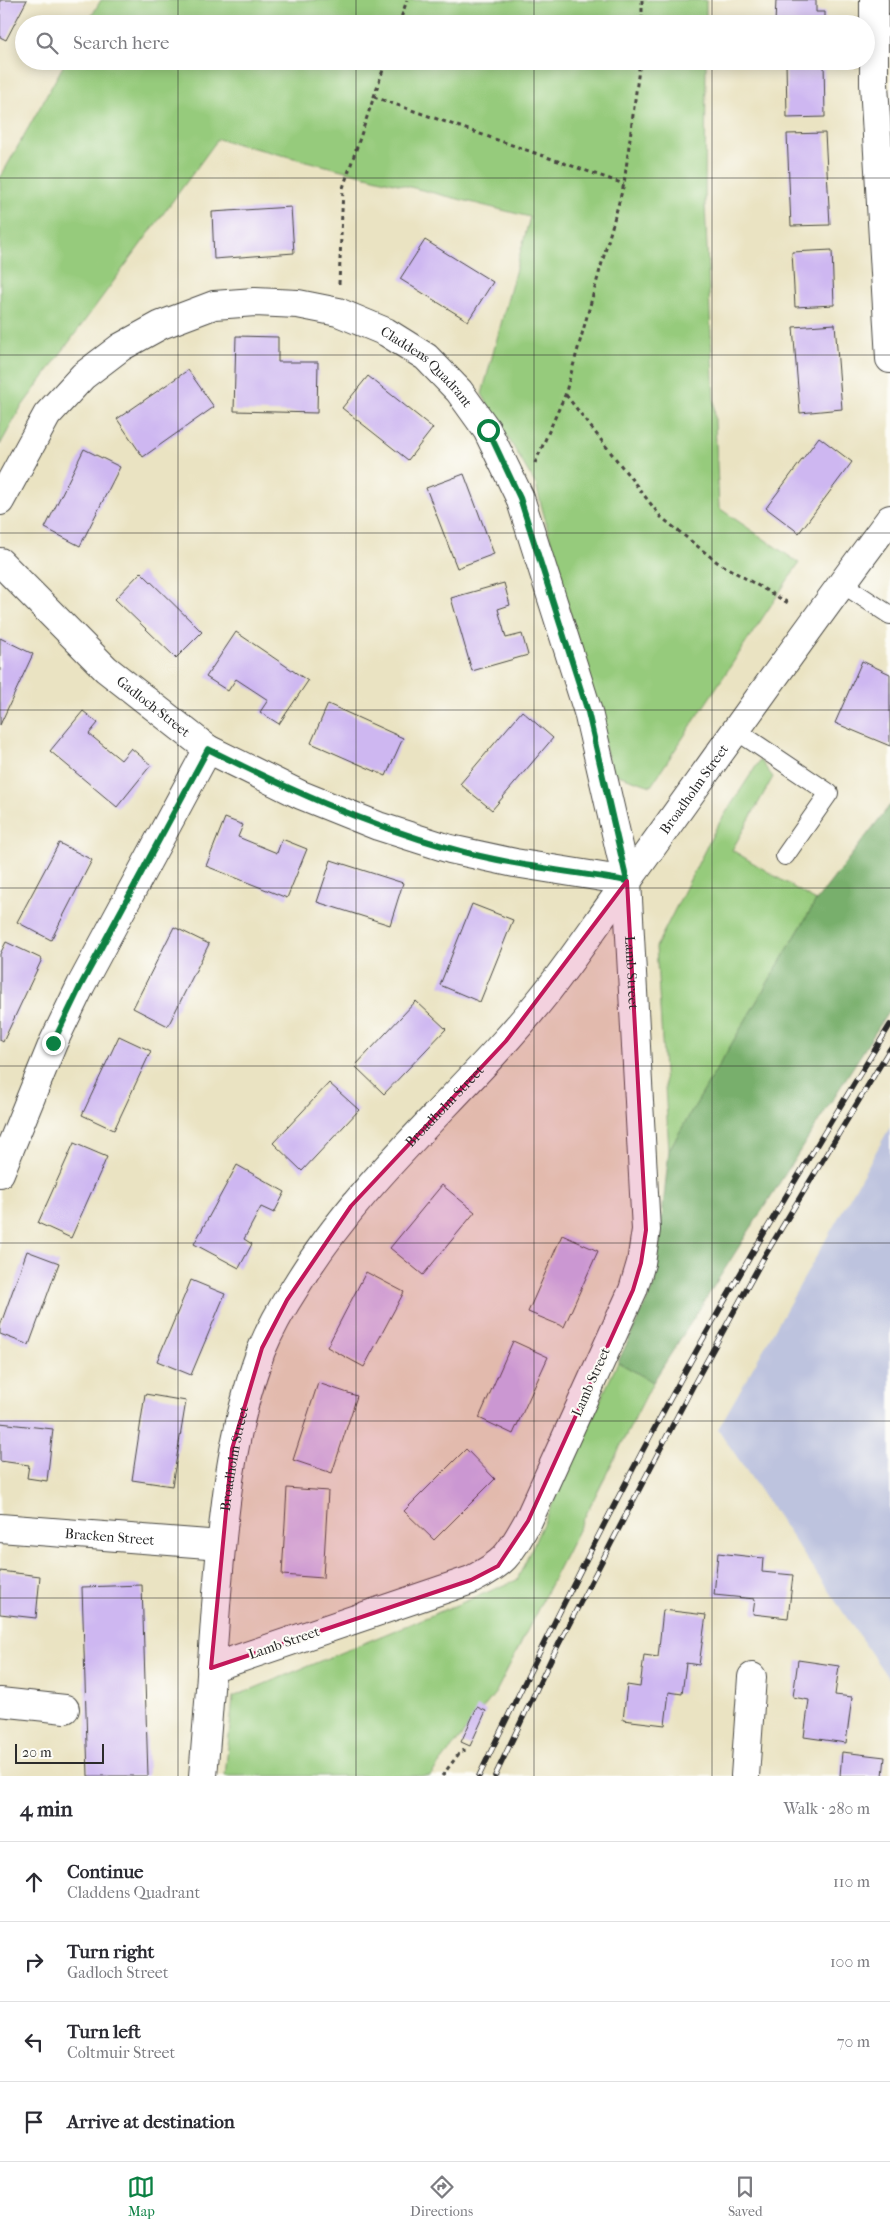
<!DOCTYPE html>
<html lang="en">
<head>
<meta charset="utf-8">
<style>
  :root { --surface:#fff; --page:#f7f7f7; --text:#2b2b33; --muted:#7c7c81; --line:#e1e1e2; --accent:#0b8043 }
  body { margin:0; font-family:"IM FELL French Canon",serif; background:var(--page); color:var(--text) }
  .scale { position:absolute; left:15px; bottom:12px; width:89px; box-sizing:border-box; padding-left:5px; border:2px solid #2b2b2b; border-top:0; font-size:14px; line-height:18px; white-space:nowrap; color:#2b2b2b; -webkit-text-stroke:4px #fdfcf7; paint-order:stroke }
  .stop { position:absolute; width:15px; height:15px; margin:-11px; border:4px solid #0b8043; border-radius:50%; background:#fff }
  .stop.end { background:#0b8043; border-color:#fff; box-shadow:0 1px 5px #0008 }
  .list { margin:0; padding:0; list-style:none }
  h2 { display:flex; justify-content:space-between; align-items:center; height:65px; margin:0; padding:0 20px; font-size:21px }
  h2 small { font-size:16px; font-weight:400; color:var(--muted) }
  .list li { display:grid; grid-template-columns:32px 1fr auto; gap:15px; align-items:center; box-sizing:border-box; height:80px; padding:0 20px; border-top:1px solid var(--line) }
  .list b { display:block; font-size:19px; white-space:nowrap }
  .list p { margin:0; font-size:16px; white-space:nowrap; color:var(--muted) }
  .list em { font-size:16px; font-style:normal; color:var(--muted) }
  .icon { flex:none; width:28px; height:28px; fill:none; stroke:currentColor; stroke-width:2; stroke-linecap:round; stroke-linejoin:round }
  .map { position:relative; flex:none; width:890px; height:1776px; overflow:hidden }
  .search { position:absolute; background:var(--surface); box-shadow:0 2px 12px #0003; left:15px; right:15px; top:15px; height:55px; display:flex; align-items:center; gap:12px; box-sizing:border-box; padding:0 18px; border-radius:28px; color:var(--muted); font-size:19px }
  .sheet { height:385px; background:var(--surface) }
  nav { display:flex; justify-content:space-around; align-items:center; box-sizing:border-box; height:70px; border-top:1px solid var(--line); background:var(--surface); font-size:14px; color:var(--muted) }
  nav a { display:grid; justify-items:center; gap:2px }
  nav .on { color:var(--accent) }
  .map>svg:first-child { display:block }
  .industrial { fill:#bdc3de }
  .green { fill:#96cb7c; stroke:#607b54 }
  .forest { fill:#78af6c; stroke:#526d4c }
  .building { fill:#ceb7f1 }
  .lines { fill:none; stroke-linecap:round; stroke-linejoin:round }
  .lane-casing { stroke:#484742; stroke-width:20 }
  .street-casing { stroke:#484742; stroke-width:30 }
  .path { stroke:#484742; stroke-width:3; stroke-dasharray:4 4; stroke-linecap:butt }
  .lane { stroke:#fff; stroke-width:18 }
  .street { stroke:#fff; stroke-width:28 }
  .rail-casing { stroke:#2b2b2b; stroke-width:5.5 }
  .rail { stroke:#fdfcf7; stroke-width:4; stroke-dasharray:11; stroke-linecap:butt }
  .route { stroke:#0b8043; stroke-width:6 }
  .marked { fill:#c2185b; fill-opacity:0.2; stroke:#c2185b; stroke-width:4; stroke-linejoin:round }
  .grid { fill:none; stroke:#2b2b2b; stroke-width:1; stroke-opacity:0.55 }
  .labels { text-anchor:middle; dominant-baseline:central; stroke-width:4; stroke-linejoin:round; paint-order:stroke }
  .street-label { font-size:14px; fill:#2b2b2b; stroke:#fdfcf7 }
</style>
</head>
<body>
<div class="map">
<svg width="890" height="1776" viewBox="0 0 890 1776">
  <rect width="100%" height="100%" fill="#fdfcf7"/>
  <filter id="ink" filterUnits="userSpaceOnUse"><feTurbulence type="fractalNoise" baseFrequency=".02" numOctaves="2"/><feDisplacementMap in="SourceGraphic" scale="10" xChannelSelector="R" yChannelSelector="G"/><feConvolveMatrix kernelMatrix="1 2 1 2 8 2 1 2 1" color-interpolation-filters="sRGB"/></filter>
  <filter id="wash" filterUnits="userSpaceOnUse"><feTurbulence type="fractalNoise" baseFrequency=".0096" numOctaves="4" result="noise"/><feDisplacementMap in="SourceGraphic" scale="20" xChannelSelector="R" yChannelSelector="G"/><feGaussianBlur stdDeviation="1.12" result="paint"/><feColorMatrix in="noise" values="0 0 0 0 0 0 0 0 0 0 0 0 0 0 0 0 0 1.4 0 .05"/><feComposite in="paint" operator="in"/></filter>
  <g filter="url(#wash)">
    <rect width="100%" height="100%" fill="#eae3c2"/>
    <path class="industrial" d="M 890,1127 L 890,1681 L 718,1429 Z"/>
    <path class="green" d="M 101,0 L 706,0 L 706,24 L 87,24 Z
      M 66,61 L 706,61 L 705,204 L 719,508 L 799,563 L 651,786 L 612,773 L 536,485 L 482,394 L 530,217 L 218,139 L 20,409 L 0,445 L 0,178 Z
      M 760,760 L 773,777 L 732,850 L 816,901 L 669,1150 L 656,947 L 716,828 Z
      M 618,1362 L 653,1382 L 496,1692 L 430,1776 L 225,1776 L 233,1697 L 517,1580 Z"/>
    <path class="forest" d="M 890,805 L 890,1009 L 653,1382 L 618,1362 L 655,1284 L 669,1150 L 816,901 Z"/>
    <g id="blocks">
      <path class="building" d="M 0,0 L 27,0 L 6,40 L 0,37 Z
        M 776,0 L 816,0 L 816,12 L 825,12 L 825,24 L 775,24 Z
        M 786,61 L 824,61 L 825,117 L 787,118 Z
        M 825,133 L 830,225 L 791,226 L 787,134 Z
        M 291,207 L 294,253 L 214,259 L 212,212 Z
        M 425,240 L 493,282 L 468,321 L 400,279 Z
        M 832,250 L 834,305 L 795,307 L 792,252 Z
        M 835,324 L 842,409 L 800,413 L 793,327 Z
        M 236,336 L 278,337 L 278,362 L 318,362 L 317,413 L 234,411 Z
        M 188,370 L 214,407 L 143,457 L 117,419 Z
        M 368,376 L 433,428 L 408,460 L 342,408 Z
        M 819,437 L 852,462 L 799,533 L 766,508 Z
        M 84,449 L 120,467 L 80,546 L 45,528 Z
        M 464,474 L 494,554 L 457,568 L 426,488 Z
        M 141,572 L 202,632 L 176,658 L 115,599 Z
        M 504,583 L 510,605 L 498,609 L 506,638 L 522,634 L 528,655 L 472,671 L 451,598 Z
        M 236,632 L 308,681 L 279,724 L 260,712 L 268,700 L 236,679 L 228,691 L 206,677 Z
        M 0,638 L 33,654 L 0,725 Z
        M 862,661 L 890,674 L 890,746 L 835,723 Z
        M 328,704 L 403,738 L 386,776 L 311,743 Z
        M 83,711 L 98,723 L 89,734 L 121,760 L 131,748 L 151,765 L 117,807 L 50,751 Z
        M 522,711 L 553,738 L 492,810 L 460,784 Z
        M 225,818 L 243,825 L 238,837 L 277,853 L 282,839 L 307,849 L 287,898 L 206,866 Z
        M 59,843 L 92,860 L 51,940 L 17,922 Z
        M 331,860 L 403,883 L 390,925 L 317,902 Z
        M 472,904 L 513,920 L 480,1002 L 440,985 Z
        M 174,927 L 209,944 L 168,1026 L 133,1008 Z
        M 6,942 L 42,959 L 3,1042 L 0,1040 L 0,954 Z
        M 416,1001 L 446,1029 L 384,1094 L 355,1066 Z
        M 119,1036 L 151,1051 L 114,1130 L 82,1115 Z
        M 329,1083 L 359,1110 L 302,1171 L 273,1143 Z
        M 74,1143 L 107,1157 L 71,1238 L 38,1223 Z
        M 237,1165 L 285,1192 L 274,1213 L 261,1207 L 244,1239 L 252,1244 L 239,1268 L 194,1244 Z
        M 442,1185 L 475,1212 L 423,1275 L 390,1248 Z
        M 562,1235 L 598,1251 L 564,1327 L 528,1312 Z
        M 27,1251 L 59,1263 L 29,1345 L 0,1334 L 0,1326 Z
        M 366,1272 L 404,1292 L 364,1367 L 327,1347 Z
        M 191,1280 L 225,1294 L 191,1375 L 157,1361 Z
        M 513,1341 L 548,1357 L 513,1434 L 479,1418 Z
        M 318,1383 L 357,1396 L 332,1473 L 293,1460 Z
        M 145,1394 L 186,1401 L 172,1486 L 132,1480 Z
        M 0,1423 L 53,1429 L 47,1481 L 27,1478 L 29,1465 L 0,1461 Z
        M 466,1449 L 495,1479 L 434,1540 L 404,1511 Z
        M 287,1488 L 328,1491 L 323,1578 L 282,1575 Z
        M 718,1553 L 763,1558 L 762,1572 L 793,1575 L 788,1618 L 753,1614 L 755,1599 L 714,1595 Z
        M 0,1571 L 40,1576 L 36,1618 L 0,1614 Z
        M 142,1585 L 148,1776 L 88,1776 L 82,1587 Z
        M 663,1610 L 706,1615 L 699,1665 L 686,1663 L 682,1694 L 669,1692 L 665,1725 L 623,1720 L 627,1685 L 640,1687 L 644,1655 L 658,1657 Z
        M 798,1660 L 839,1666 L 835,1695 L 852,1697 L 846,1743 L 804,1737 L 809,1700 L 793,1697 Z
        M 477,1707 L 486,1711 L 470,1746 L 461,1742 Z
        M 842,1752 L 885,1757 L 883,1776 L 840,1776 Z"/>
    </g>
  </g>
  <g filter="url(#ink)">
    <use href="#blocks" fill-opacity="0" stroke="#484742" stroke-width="1"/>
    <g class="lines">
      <defs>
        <path id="lane" d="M 841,583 L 890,615
          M 737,731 L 829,793 L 785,856"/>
        <g id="street">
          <path d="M 874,0 L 874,84 L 890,359"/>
          <path id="s1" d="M 0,501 L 47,415 L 83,376 L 121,347 L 161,325 L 214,305 L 255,302 L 298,304 L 338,312 L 386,332 L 426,357 L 459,391 L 487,430 L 520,498 L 588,712 L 627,881 L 646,1230 L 641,1263 L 633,1290 L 528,1521 C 509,1555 506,1562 471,1580 L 211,1668"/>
          <path id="s2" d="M 0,562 L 106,669 L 208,749 L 301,795 L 378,826 L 450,849 L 515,863 L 627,881"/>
          <path d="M 0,1173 L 53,1043 L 81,985 L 208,749"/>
          <path id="s3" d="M 0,1528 L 221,1545"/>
          <path d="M 0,1702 L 65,1709"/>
          <path id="s4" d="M 203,1776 C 208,1719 212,1663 216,1606 C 223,1517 230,1435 261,1351 C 270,1329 283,1306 296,1286 C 363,1175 466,1094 546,993 C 575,956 601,917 629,879 C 716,759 801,637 890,519"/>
          <path d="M 745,1776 L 752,1677"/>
        </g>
      </defs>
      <use href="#lane" class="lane-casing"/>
      <use href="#street" class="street-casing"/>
      <path class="path" d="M 642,0 L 642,24
        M 399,24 L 407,0
        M 374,97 L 624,184
        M 339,284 L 343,188 L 386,61
        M 566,395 L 661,517 L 717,562 L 790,604
        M 535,463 L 565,395 L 624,184 L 640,61
        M 442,1776 L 461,1751 L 468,1750"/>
      <use href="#lane" class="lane"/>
      <use href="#street" class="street"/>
      <defs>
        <path id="rail" d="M 479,1776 C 544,1641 611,1508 682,1377 C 747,1258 819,1141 890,1025
          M 495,1776 L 552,1657 L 694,1384 L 764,1257 L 890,1049"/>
      </defs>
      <use href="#rail" class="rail-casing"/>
      <use href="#rail" class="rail"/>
    </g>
  </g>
  <g class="lines" filter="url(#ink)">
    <path class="route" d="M 53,1043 L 81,985 L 208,749 C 286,788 364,824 449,848 C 507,865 568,871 627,881 L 588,712 L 520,498 L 488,430"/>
  </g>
  <path class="marked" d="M 627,881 L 646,1230 L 641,1263 L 633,1290 L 528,1521 L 498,1566 L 471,1580 L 211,1668 L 232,1449 L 262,1348 L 287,1300 L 351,1206 L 506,1041 Z"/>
  <path class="grid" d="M 178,0 L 178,24M 356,0 L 356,24M 534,0 L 534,24M 712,0 L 712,24M 178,61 L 178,1776M 356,61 L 356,1776M 534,61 L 534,1776M 712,61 L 712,1776M 0,178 L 890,178M 0,355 L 890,355M 0,533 L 890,533M 0,710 L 890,710M 0,888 L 890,888M 0,1066 L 890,1066M 0,1243 L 890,1243M 0,1421 L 890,1421M 0,1598 L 890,1598"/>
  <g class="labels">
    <g class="street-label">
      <text stroke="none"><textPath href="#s1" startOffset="532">Claddens Quadrant</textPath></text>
      <text stroke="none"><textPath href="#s2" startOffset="211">Gadloch Street</textPath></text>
      <text stroke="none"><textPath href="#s4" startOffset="1142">Broadholm Street</textPath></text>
      <text stroke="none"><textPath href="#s1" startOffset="1186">Lamb Street</textPath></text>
      <text stroke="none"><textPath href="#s4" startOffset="738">Broadholm Street</textPath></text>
      <text transform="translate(591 1382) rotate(-66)">Lamb Street</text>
      <text stroke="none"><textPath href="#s4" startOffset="319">Broadholm Street</textPath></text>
      <text stroke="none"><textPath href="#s3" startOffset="110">Bracken Street</textPath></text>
      <text transform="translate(284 1643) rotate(-19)">Lamb Street</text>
    </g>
  </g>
</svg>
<div class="scale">20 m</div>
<div class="stop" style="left:488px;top:430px"></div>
<div class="stop end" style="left:53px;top:1043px"></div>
<div class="search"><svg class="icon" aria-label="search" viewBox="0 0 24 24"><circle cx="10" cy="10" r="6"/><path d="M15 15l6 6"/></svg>Search here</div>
</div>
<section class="sheet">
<h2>4 min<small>Walk · 280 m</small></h2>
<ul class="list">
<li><svg class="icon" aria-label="ahead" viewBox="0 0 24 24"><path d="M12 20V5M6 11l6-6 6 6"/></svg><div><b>Continue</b><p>Claddens Quadrant</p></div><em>110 m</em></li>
<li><svg class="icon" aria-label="right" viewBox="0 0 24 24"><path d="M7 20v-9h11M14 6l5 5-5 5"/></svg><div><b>Turn right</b><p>Gadloch Street</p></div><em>100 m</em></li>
<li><svg class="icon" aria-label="left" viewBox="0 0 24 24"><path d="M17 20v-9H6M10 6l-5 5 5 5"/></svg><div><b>Turn left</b><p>Coltmuir Street</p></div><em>70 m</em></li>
<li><svg class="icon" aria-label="arrive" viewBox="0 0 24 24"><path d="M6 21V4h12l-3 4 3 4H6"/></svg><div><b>Arrive at destination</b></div></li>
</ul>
</section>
<nav>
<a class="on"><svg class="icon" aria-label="map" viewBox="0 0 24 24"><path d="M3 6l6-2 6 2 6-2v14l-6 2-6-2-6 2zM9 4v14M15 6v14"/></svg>Map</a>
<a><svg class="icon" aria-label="directions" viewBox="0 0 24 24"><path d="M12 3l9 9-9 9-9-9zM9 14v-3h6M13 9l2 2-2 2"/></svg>Directions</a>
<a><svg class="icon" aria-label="saved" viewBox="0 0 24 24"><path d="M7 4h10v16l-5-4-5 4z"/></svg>Saved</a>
</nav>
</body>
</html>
